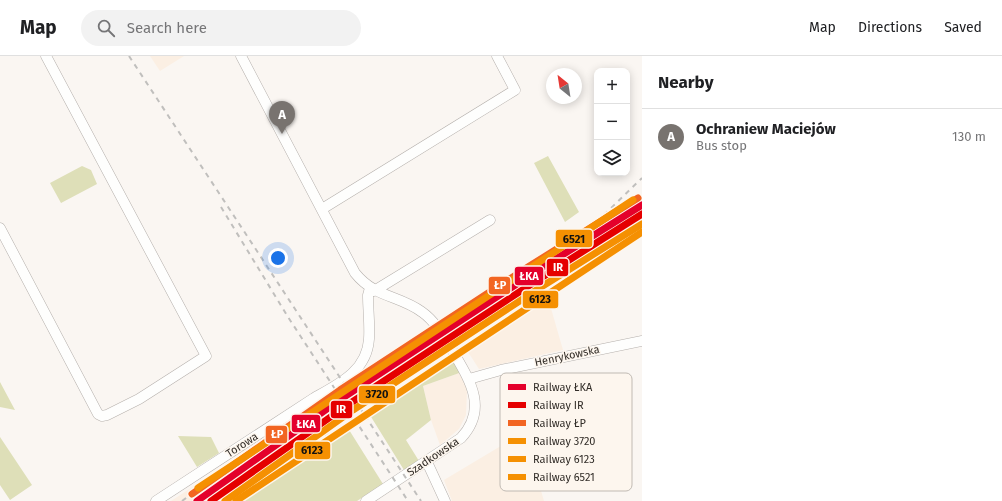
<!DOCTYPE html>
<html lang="en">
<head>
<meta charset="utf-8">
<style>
  :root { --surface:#fff; --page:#f2f2f2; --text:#202124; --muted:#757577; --line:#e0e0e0; --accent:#78736f }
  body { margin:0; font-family:"Fira Sans",sans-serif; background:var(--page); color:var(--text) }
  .controls { position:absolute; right:12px; top:12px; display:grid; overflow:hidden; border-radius:8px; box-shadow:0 2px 10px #0003 }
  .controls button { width:36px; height:36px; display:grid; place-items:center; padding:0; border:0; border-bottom:1px solid var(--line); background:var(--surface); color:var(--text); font:20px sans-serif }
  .compass { position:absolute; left:546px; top:12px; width:36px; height:36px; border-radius:50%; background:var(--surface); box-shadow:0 2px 10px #0003; rotate:330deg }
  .you { position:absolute; left:278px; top:202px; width:14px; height:14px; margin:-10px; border:3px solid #fff; border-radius:50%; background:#1a73e8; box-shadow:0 0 0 6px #1a73e833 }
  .badge { display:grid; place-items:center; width:26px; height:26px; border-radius:50%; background:var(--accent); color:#fff; font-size:13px; font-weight:700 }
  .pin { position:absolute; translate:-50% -33px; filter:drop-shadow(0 1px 2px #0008) }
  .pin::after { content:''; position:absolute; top:21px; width:14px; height:12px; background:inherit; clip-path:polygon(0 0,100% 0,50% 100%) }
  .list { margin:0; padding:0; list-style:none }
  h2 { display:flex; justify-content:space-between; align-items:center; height:52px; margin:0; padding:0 16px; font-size:17px }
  h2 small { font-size:13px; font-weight:400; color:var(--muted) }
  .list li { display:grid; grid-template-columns:26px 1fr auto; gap:12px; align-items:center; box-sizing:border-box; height:56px; padding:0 16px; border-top:1px solid var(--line) }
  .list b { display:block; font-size:15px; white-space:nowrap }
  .list p { margin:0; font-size:13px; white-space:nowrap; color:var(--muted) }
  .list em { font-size:13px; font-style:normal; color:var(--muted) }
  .icon { flex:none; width:22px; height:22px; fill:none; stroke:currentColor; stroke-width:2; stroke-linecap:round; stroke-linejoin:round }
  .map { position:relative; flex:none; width:642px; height:445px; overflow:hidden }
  header { display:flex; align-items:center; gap:24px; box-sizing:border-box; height:56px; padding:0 20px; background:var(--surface); border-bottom:1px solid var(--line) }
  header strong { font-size:19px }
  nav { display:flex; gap:22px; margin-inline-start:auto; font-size:14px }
  .search { width:280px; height:36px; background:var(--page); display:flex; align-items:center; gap:10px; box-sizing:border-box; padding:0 14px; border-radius:22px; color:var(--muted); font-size:15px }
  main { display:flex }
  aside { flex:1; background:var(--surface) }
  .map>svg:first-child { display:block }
  .built { fill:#fbefe3 }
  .green { fill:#dedfb8 }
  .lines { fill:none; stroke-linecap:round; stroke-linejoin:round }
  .minor-casing { stroke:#b4afab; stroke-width:11 }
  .minor { stroke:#fefefd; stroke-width:10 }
  .rail { stroke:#c0bfbd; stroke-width:2; stroke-dasharray:5 5; stroke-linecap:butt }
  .rail-1-casing { stroke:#fdf6ee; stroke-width:10 }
  .rail-2-casing { stroke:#fdf6ee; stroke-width:10 }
  .rail-3-casing { stroke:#fdf6ee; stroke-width:10 }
  .rail-4-casing { stroke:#fdf6ee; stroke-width:10 }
  .rail-5-casing { stroke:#fdf6ee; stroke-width:10 }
  .rail-6-casing { stroke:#fdf6ee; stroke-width:10 }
  .rail-1 { stroke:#e4002b; stroke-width:7 }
  .rail-2 { stroke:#e50000; stroke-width:7 }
  .rail-3 { stroke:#f26522; stroke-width:7 }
  .rail-4 { stroke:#f59002; stroke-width:7 }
  .rail-5 { stroke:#f59002; stroke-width:7 }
  .rail-6 { stroke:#f59002; stroke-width:7 }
  .labels { text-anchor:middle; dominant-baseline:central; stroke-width:3; stroke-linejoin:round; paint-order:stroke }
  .street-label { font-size:11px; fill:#322d28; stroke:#fdf6ee }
  .key { fill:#fdf6ee; stroke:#c0bab3; stroke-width:1 }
  .key-label { font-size:11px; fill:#322d28 }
  .line-badge { stroke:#fdf6ee; stroke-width:1.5 }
  .badge-label { font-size:11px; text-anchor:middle; font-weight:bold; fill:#fff }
  .pale-badge-label { font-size:11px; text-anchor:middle; font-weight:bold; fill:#111 }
</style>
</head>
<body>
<header>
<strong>Map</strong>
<div class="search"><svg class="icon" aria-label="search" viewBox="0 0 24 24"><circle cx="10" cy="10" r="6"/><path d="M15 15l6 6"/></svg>Search here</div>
<nav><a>Map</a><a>Directions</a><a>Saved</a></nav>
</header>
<main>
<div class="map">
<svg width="642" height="445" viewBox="0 0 642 445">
  <rect width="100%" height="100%" fill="#faf6f2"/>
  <path class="built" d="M 150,0 L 184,0 L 160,15 Z
    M 548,242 L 563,294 L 479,313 L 468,296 Z
    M 433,274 L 448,295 L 328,374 L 331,378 L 229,445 L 171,445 Z
    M 462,316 L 467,335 L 466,359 L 459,373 L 440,389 L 431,364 L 423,330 Z
    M 524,376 L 544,445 L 452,445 L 444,424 Z"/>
  <path class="green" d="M 548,100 L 579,156 L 565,166 L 534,107 Z
    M 82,110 L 91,114 L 97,128 L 61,147 L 50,127 Z
    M 451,301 L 462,316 L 423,330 L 431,364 L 406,384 L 419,405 L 404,414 L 368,356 Z
    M 0,326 L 15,354 L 0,351 Z
    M 346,369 L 383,428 L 357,445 L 229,445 Z
    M 178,380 L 211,381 L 219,397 L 197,411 Z
    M 0,381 L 32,429 L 10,444 L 0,429 Z"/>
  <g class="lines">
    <defs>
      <path id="minor" d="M 241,0 L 355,217 C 375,242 399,239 422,256 C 435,265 444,281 452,294 C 469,323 489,352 461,382 L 366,445
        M 322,153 L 515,34 L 497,0
        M 0,172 L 98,358 L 102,360 L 107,359 L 139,343 L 206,300 L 46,0
        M 374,235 L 490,164
        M 469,323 L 501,314 L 642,285
        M 427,406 L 445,445
        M 156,445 L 314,342 C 339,328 367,315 369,283 C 370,269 368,254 368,239 L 370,232"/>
    </defs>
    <use href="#minor" class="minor-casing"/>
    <use href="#minor" class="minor"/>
    <path class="rail" d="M 129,0 L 421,445
      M 221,151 L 288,261 L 408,445
      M 182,445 L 219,418 L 558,195 L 605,158 L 642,122
      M 224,445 L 328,377"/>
    <defs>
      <path id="rail-1" d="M 197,445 L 344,341 L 532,218 L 642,149"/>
      <path id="rail-2" d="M 211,445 L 349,348 L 536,225 L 642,158"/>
      <path id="rail-3" d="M 192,438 L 340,334 L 528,211 L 638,142"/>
      <path id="rail-4" d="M 225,445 L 353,354 L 541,231 L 642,168"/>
      <path id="rail-5" d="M 236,445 L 642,176"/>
      <path id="rail-6" d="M 198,432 L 633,144"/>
    </defs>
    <use href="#rail-1" class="rail-1-casing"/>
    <use href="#rail-2" class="rail-2-casing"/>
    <use href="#rail-3" class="rail-3-casing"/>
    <use href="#rail-4" class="rail-4-casing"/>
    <use href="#rail-5" class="rail-5-casing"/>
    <use href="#rail-6" class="rail-6-casing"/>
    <use href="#rail-1" class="rail-1"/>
    <use href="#rail-2" class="rail-2"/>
    <use href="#rail-3" class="rail-3"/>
    <use href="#rail-4" class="rail-4"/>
    <use href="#rail-5" class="rail-5"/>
    <use href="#rail-6" class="rail-6"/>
  </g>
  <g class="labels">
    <g class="street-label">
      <text transform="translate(567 300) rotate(-12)">Henrykowska</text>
      <text transform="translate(242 389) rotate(-33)">Torowa</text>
      <text transform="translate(433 401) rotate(-34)">Szadkowska</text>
    </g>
  </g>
  <rect x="500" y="317" width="132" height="118" rx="6" class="key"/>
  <rect x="508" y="328" width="18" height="6" fill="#e4002b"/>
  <rect x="508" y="346" width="18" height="6" fill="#e50000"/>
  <rect x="508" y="364" width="18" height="6" fill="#f26522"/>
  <rect x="508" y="382" width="18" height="6" fill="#f59002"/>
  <rect x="508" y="400" width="18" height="6" fill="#f59002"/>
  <rect x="508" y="418" width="18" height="6" fill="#f59002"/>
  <g class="key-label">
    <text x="533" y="335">Railway ŁKA</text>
    <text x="533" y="353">Railway IR</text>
    <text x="533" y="371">Railway ŁP</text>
    <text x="533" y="389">Railway 3720</text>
    <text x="533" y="407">Railway 6123</text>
    <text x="533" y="425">Railway 6521</text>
  </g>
  <g class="line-badge">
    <rect x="555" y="173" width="38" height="19" rx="4" fill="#f59002"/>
    <rect x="546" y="202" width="23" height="19" rx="4" fill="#e50000"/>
    <rect x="514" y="210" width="30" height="20" rx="4" fill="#e4002b"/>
    <rect x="488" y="220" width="23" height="19" rx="4" fill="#f26522"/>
    <rect x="522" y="234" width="37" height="19" rx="4" fill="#f59002"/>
    <rect x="358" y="329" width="38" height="19" rx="4" fill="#f59002"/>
    <rect x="330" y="344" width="23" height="19" rx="4" fill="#e50000"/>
    <rect x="291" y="358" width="30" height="19" rx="4" fill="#e4002b"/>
    <rect x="265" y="369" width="23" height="19" rx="4" fill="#f26522"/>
    <rect x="294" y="385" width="37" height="19" rx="4" fill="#f59002"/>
  </g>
  <g class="badge-label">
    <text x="558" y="215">IR</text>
    <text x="529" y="224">ŁKA</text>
    <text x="500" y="233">ŁP</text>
    <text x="341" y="357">IR</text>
    <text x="306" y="372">ŁKA</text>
    <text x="277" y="382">ŁP</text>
  </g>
  <g class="pale-badge-label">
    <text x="574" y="187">6521</text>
    <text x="540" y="247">6123</text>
    <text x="377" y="342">3720</text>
    <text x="312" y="398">6123</text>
  </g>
</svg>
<div class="controls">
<button>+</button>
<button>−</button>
<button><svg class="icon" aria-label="layers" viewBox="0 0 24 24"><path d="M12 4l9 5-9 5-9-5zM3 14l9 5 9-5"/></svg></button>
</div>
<svg class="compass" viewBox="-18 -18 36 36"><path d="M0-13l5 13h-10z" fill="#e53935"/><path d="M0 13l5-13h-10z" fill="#757577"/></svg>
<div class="you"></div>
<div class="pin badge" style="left:282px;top:78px">A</div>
</div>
<aside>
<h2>Nearby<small></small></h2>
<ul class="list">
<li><span class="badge">A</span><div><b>Ochraniew Maciejów</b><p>Bus stop</p></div><em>130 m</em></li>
</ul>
</aside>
</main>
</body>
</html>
